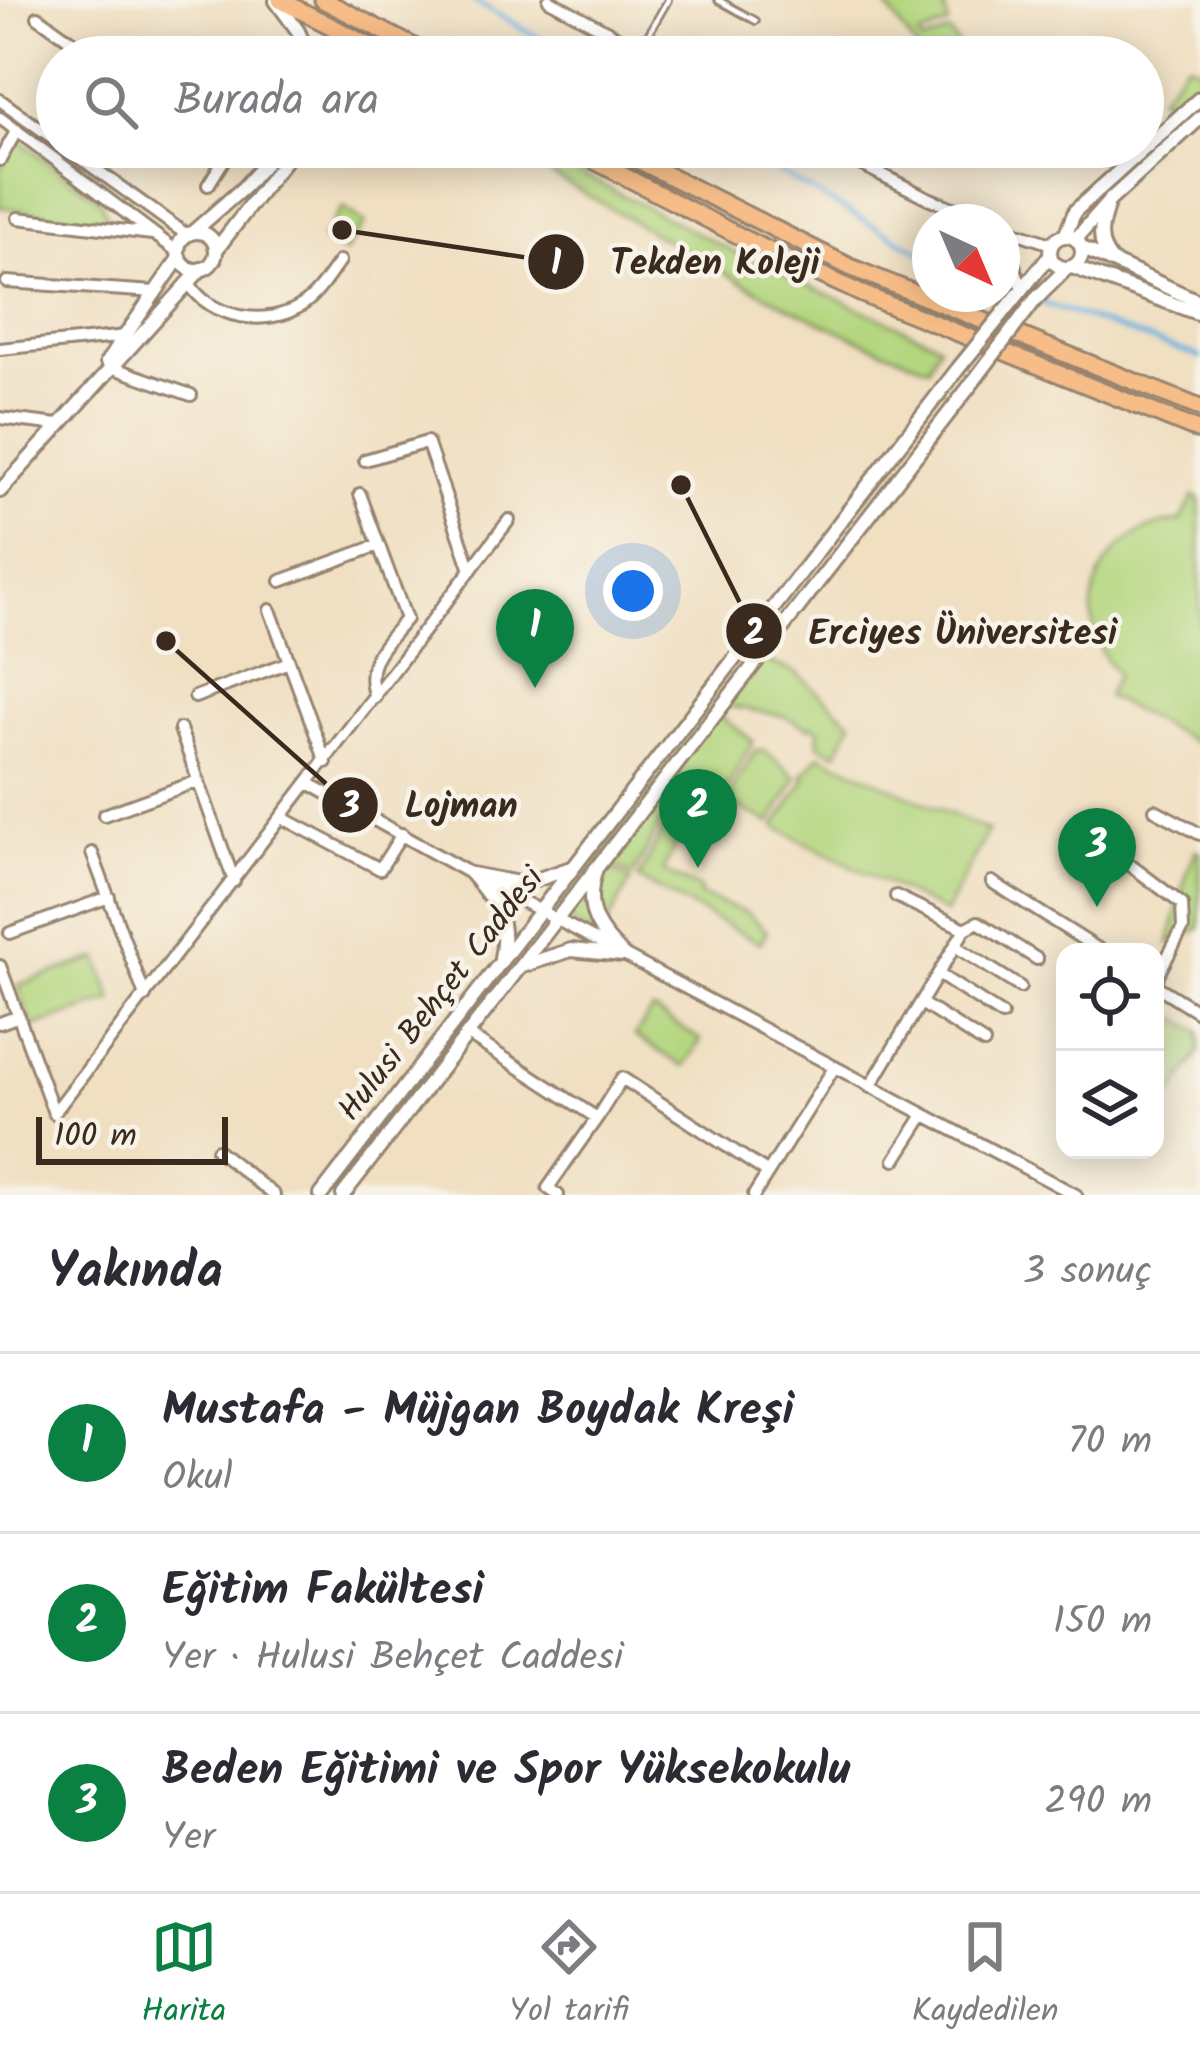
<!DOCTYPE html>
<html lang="tr">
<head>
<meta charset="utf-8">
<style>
  :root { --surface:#fff; --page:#f7f7f7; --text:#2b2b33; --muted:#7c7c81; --line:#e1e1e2; --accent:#0b8043 }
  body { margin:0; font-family:Kalam,sans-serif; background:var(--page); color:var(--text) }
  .controls { position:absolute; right:36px; bottom:36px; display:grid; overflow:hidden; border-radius:24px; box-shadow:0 6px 30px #0003 }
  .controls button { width:108px; height:108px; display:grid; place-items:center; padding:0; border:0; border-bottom:3px solid var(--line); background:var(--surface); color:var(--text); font:60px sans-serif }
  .compass { position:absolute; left:912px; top:204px; width:108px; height:108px; border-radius:50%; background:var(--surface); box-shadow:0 6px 30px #0003; rotate:136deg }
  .scale { position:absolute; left:36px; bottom:30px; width:192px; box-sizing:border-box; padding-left:12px; border:6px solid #3b2a1e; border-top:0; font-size:33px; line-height:42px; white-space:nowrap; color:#3b2a1e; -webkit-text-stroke:9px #f7f3e8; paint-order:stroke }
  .you { position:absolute; left:633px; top:591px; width:42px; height:42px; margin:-30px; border:9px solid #fff; border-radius:50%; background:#1a73e8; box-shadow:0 0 0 18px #1a73e833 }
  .badge { display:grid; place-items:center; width:78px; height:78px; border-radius:50%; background:var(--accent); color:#fff; font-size:39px; font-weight:700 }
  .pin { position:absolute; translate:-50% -99px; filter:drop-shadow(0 3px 6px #0008) }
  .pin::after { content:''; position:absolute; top:63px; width:42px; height:36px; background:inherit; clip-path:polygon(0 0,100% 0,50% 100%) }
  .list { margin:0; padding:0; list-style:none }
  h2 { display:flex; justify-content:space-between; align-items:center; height:156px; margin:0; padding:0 48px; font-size:51px }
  h2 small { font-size:39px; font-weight:400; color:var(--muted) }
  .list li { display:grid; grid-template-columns:78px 1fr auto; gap:36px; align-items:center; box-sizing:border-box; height:180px; padding:0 48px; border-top:3px solid var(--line) }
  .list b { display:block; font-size:45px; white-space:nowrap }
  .list p { margin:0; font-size:39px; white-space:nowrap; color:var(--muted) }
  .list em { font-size:39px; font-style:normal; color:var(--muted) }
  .icon { flex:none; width:66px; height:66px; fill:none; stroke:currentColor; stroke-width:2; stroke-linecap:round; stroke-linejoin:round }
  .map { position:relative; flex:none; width:1200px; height:1195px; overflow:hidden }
  .search { position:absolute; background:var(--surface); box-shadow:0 6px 30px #0003; left:36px; right:36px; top:36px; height:132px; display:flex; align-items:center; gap:30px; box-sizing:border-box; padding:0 42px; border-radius:66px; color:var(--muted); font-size:45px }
  .sheet { height:696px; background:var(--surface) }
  nav { display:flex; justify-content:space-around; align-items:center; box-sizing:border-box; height:168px; border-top:3px solid var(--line); background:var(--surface); font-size:33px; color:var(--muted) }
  nav a { display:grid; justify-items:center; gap:6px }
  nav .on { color:var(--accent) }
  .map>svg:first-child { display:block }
  .green { fill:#b3d67e; stroke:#77804e; stroke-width:3 }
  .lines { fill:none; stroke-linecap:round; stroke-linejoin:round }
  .stream { stroke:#69b3e1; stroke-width:4.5 }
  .service-casing { stroke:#968470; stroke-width:10 }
  .minor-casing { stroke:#968470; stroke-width:16 }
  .tertiary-casing { stroke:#968470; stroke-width:18 }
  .primary-casing { stroke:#968470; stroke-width:21 }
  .service { stroke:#fff; stroke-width:4.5 }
  .minor { stroke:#fff; stroke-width:10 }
  .tertiary { stroke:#fff; stroke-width:12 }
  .primary { stroke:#f7bd88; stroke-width:15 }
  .tertiary-bridge-casing { stroke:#968470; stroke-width:18; stroke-linecap:butt }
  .tertiary-bridge { stroke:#fff; stroke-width:12 }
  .labels { text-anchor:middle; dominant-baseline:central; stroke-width:9; stroke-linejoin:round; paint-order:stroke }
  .street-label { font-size:33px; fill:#3b2a1e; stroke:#f7f3e8 }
  .leader { fill:none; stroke:#3b2a1e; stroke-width:4.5 }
  .callout-dot { fill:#3b2a1e; stroke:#f7f3e8; stroke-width:4.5 }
  .mark-label { font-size:36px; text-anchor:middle; font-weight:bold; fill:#fff }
  .callout-label { font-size:36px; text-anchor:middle; font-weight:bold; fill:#3b2a1e; stroke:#f7f3e8; stroke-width:9; stroke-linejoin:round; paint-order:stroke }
</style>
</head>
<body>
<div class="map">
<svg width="1200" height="1195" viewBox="0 0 1200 1195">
  <rect width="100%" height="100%" fill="#f7f3e8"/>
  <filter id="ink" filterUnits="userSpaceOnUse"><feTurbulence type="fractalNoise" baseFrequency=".00833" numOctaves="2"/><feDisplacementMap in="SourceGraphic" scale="24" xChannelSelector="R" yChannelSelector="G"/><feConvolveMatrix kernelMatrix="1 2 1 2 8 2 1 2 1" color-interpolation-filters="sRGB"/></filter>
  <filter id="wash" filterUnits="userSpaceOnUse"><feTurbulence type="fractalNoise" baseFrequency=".004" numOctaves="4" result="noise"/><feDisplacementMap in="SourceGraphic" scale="48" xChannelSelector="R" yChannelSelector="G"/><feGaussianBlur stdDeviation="2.7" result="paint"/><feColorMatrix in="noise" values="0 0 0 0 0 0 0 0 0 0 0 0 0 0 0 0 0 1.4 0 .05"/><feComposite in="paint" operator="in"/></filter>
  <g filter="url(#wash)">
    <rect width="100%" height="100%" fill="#f0dfc1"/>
    <path class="green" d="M 882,0 L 942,0 L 949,24 L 919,37 L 923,43 L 949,32 L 966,57 L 922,57 Z
      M 1187,62 L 1200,68 L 1200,105 L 1159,97 Z
      M 18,139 L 100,200 L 109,222 L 0,207 L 0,169 Z
      M 502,147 L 528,147 L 738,254 L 939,344 L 929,367 C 778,314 642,223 502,147 Z
      M 342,208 L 365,223 L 345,253 L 322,239 Z
      M 1194,496 L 1200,499 L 1200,745 L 1106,696 L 1117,674 C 1063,614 1102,527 1181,521 Z
      M 754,655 L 798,674 L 852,722 L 837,753 L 819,745 L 819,729 L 812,725 L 809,728 L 783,716 L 716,704 Z
      M 711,709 L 753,741 L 721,798 L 667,768 Z
      M 755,751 L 765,751 L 797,778 L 770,823 L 726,801 Z
      M 820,755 L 988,831 L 945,913 L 775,827 L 806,779 L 802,776 Z
      M 656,782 L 677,793 L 633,875 L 597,857 Z
      M 682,794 L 712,810 L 711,816 L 692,811 L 663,871 L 700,889 L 698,895 L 747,913 L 767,931 L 760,943 L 638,879 Z
      M 1196,850 L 1200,852 L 1200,928 L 1169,944 L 1187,872 Z
      M 595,860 L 631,880 L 600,938 L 572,923 L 566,913 Z
      M 98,958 L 113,1000 L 32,1027 L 18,985 Z
      M 652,1010 L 701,1040 L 684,1067 L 635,1036 Z
      M 1178,1018 L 1200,1032 L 1200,1051 L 1155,1122 L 1155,1055 Z"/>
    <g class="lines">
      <path class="stream" d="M 472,0 L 573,57
        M 733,147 L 930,257
        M 1002,289 L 1200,357"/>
    </g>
  </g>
  <g filter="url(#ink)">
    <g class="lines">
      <defs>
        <path id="service" d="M 718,0 L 756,21
          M 640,49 L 668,0"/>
        <path id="minor" d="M 549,0 L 654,57
          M 38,17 L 94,57
          M 0,100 L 57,141
          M 0,118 L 178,252
          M 65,147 L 187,235
          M 826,147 L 928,198 L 987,222
          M 0,160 L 17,130
          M 88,163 L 99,147
          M 208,185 L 232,147
          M 18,218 L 152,234
          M 1002,228 L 1022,289
          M 1003,228 L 1051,244
          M 7,282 L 154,292
          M 189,283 C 210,319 267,328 302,305 C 318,295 328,276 340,261
          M 0,349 L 126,336
          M 111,367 L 191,395
          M 0,418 L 58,425
          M 365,460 L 427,442 L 471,570
          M 360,494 L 406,619 C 385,644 362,663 375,697
          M 281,581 L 379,545
          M 270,610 L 326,762
          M 195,697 L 289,662
          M 180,729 L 234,881
          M 310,784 L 471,874 L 1076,1195
          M 1155,810 L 1200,834
          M 104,815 L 198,781
          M 283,818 L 380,869 L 402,834
          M 1077,825 L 1182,904 L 1183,928 L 1155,980
          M 92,853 L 145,996
          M 992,882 L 1103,952
          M 896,896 L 965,929
          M 10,933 L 109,897
          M 955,946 L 1020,987
          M 0,966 L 54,1113
          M 938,974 L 1002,1015
          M 1155,985 L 1200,1013
          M 921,1003 L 984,1043
          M 0,1023 L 19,1016
          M 467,1034 L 597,1118 L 622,1078 L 768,1173
          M 870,1087 L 965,929 L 978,922 L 1037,959
          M 54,1113 L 509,520
          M 217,1150 L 274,1195
          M 895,1160 L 924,1115
          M 558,1195 L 548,1188 L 597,1118
          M 754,1195 L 834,1068"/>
        <path id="tertiary" d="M 276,1 L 298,31 L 309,57
          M 336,57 L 347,34
          M 1107,207 C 1100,227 1097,243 1111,261
          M 193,232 L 243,188 L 279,147
          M178 251a19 19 0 1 1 38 0a19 19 0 1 1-38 0Z
          M1050 252a16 16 0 1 1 32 0a16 16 0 1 1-32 0Z
          M 1065,236 L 1075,211 L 1200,98
          M 1076,239 L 1110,200 L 1200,118
          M 1082,248 L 1200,302
          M 216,250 L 295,147
          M 1072,267 L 1200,314
          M 1021,291 L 1050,255
          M 1035,300 L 1067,268
          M 107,362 L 179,258
          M 0,491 L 201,269
          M 595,872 C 584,909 596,929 622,954
          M 471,874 L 524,884 L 571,868
          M 472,875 C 496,902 509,921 501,958
          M 525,965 L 571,950 L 623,955
          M 321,1195 L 957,370
          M 343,1195 L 973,382"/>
        <path id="primary" d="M 280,0 L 391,57
          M 323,0 L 434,57
          M 568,147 L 755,244 L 862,294 L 1200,431
          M 612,147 L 850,267 L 1200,408"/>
      </defs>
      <use href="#service" class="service-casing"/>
      <use href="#minor" class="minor-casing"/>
      <use href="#tertiary" class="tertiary-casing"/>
      <use href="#primary" class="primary-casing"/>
      <use href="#service" class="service"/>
      <use href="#minor" class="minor"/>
      <use href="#tertiary" class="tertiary"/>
      <use href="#primary" class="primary"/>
      <defs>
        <path id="tertiary-bridge" d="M 957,370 L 1021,291
          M 973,382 L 1035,300"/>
      </defs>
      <use href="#tertiary-bridge" class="tertiary-bridge-casing"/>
      <use href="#tertiary-bridge" class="tertiary-bridge"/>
    </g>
  </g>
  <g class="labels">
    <g class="street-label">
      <text transform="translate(442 995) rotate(-52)">Hulusi Behçet Caddesi</text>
    </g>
  </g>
  <path class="leader" d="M342 230L556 262M681 485L754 631M166 641L350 805"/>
  <g class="callout-dot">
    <circle cx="342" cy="230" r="12"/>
    <circle cx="681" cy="485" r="12"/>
    <circle cx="166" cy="641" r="12"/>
    <circle cx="556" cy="262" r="30"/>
    <circle cx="754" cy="631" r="30"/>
    <circle cx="350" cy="805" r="30"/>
  </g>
  <g class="mark-label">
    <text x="556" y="274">1</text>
    <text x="754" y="644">2</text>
    <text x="350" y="817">3</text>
  </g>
  <g class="callout-label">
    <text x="715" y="274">Tekden Koleji</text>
    <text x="963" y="644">Erciyes Üniversitesi</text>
    <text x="461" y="817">Lojman</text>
  </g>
</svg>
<div class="controls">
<button><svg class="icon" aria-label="locate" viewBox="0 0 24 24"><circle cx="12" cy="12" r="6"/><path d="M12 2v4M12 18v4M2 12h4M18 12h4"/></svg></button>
<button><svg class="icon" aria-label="layers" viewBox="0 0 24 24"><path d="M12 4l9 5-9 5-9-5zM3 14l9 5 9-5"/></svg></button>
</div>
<svg class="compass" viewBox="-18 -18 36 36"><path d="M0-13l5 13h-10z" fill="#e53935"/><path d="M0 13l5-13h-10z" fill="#7c7c81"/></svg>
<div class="scale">100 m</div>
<div class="you"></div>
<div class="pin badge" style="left:535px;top:688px">1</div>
<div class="pin badge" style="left:698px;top:868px">2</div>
<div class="pin badge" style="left:1097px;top:907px">3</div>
<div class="search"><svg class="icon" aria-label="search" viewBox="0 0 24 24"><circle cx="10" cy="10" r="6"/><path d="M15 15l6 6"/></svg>Burada ara</div>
</div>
<section class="sheet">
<h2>Yakında<small>3 sonuç</small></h2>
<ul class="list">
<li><span class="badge">1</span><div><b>Mustafa - Müjgan Boydak Kreşi</b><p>Okul</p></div><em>70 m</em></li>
<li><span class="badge">2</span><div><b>Eğitim Fakültesi</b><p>Yer · Hulusi Behçet Caddesi</p></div><em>150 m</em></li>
<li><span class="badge">3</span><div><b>Beden Eğitimi ve Spor Yüksekokulu</b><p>Yer</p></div><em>290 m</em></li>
</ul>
</section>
<nav>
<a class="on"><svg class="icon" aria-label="map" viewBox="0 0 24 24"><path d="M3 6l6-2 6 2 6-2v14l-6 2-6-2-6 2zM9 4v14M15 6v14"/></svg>Harita</a>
<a><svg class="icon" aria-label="directions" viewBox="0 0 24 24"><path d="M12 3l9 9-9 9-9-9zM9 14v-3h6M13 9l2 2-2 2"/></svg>Yol tarifi</a>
<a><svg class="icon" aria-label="saved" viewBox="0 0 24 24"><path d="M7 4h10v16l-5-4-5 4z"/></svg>Kaydedilen</a>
</nav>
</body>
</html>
